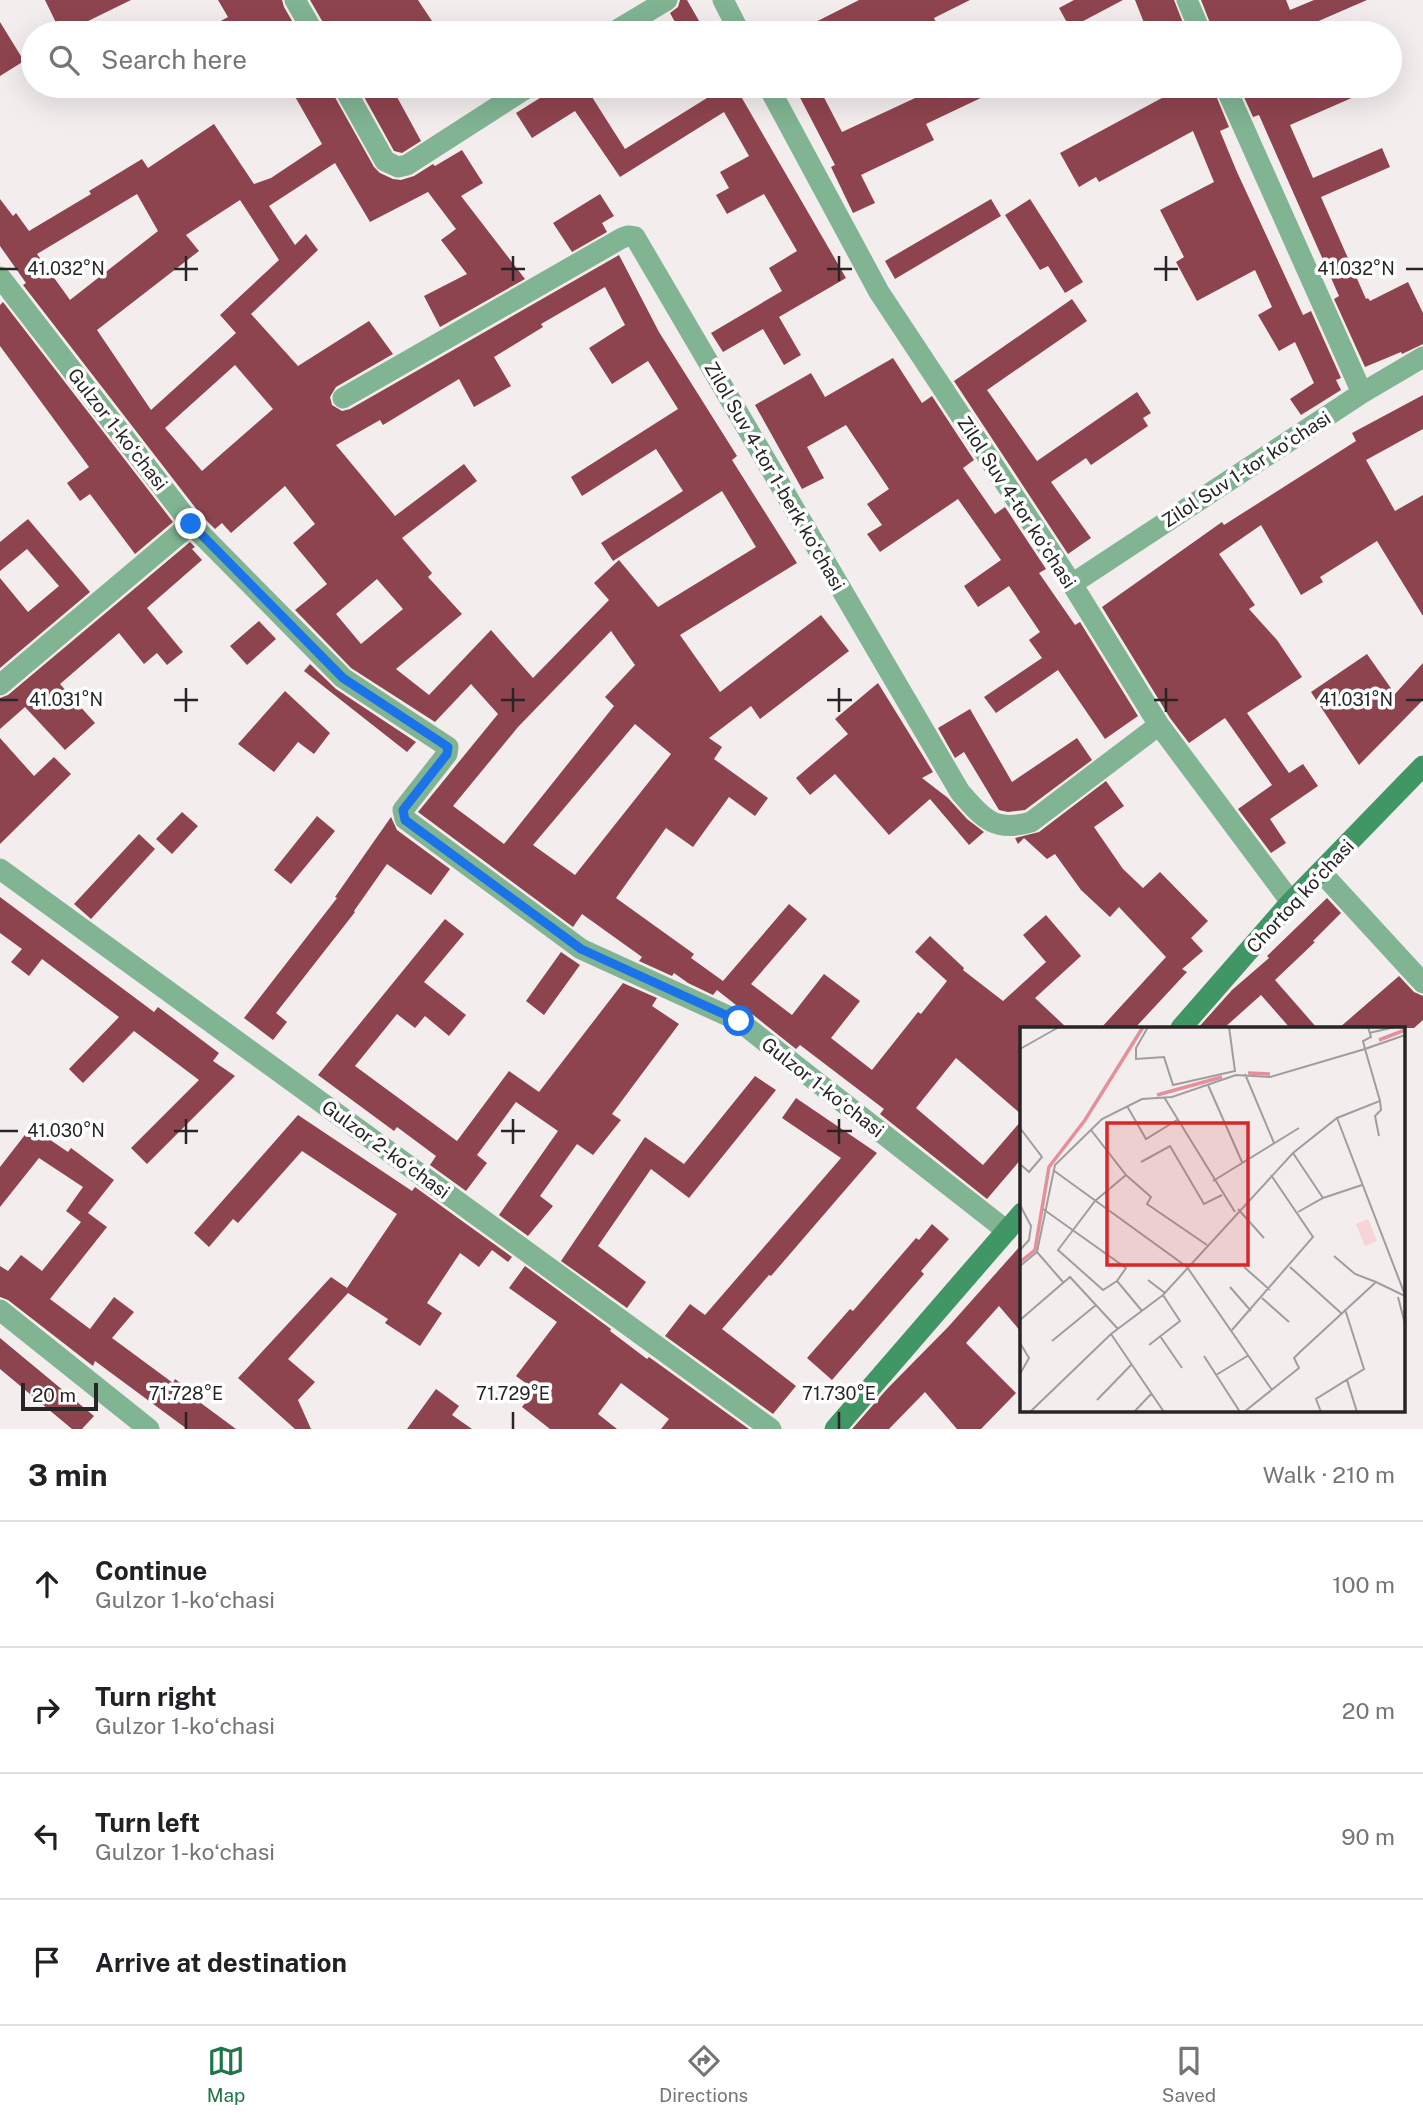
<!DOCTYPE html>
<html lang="en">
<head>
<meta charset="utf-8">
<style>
  :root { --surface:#fff; --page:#f2f2f2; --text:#202124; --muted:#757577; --line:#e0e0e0; --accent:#1e7549 }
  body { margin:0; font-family:"Public Sans",sans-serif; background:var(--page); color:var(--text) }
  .scale { position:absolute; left:21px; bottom:18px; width:77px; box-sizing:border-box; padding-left:7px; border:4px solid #272525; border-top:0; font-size:19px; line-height:24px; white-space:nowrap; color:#272525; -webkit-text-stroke:5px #fff; paint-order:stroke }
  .stop { position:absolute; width:21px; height:21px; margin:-16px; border:5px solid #1a73e8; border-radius:50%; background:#fff }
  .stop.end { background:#1a73e8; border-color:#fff; box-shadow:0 2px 7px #0008 }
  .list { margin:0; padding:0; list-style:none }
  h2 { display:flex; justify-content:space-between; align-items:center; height:91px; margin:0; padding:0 28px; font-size:30px }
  h2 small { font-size:23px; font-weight:400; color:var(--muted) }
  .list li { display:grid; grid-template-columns:46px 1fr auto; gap:21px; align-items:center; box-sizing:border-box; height:126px; padding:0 28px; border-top:2px solid var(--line) }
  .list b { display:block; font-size:26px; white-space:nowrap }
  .list p { margin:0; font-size:23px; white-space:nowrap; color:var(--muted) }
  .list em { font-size:23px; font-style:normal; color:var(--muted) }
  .icon { flex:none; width:38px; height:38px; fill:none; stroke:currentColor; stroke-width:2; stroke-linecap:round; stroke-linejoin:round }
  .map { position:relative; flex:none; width:1423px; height:1429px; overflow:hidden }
  .search { position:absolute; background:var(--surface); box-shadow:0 7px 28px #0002; left:21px; right:21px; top:21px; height:77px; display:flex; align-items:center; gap:18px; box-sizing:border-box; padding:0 24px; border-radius:38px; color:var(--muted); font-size:26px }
  .sheet { height:595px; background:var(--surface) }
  nav { display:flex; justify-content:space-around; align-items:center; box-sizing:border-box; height:98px; border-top:2px solid var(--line); background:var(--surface); font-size:19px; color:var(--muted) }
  nav a { display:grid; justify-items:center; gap:4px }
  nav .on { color:var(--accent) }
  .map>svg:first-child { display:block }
  .building { fill:#8e444f; fill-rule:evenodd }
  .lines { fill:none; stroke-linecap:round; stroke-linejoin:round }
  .street { stroke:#80b493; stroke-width:21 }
  .secondary { stroke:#419666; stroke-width:21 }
  .route { stroke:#1a73e8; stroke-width:9 }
  .ticks { fill:none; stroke:#272525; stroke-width:2.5 }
  .labels { text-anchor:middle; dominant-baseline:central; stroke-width:7; stroke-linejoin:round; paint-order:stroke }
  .street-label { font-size:19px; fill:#272525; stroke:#fff }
  .inset-river { fill:none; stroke:#e3909a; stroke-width:3.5 }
  .inset-road { fill:none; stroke:#a19d9e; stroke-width:2 }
  .view { fill:#d62828; fill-opacity:0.15; stroke:#d62828; stroke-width:3.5 }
  .inset-edge { fill:none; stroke:#272525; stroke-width:3.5 }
  .ticks-label { font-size:18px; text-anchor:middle; fill:#272525; stroke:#fff; stroke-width:7; stroke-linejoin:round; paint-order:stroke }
</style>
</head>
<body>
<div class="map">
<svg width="1423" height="1429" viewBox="0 0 1423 1429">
  <rect width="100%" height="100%" fill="#f3edee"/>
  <path class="building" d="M 45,0 L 131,0 L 82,24 L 88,33 L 61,33 Z
    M 218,0 L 282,0 L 284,7 L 299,33 L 263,33 L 258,24 L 241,33 L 199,33 L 228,17 Z
    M 310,0 L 418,0 L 440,33 L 327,33 L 325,26 Z
    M 680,0 L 687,0 L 706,33 L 681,33 L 670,13 L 678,7 Z
    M 859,0 L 970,0 L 934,18 L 941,33 L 794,33 Z
    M 1074,0 L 1123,0 L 1070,28 L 1059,8 Z
    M 1135,0 L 1174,0 L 1187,33 L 1148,33 Z
    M 1201,0 L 1286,0 L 1290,10 L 1314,0 L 1367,0 L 1291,33 L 1214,33 Z
    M 0,22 L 24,61 L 0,76 Z
    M 289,86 L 330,86 L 332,92 L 374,167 L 380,173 L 393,179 L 401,180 L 414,176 L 433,164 L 435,166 L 462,150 L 483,183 L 461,196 L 525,279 L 440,327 L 424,296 L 467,274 L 441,240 L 456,229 L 428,192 L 370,222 L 335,163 L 269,206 L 295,245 L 306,234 L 318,250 L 251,314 L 298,366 L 369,321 L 393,354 L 336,387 L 330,397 L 332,405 L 342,411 L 350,409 L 619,255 L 659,332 L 737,456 L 732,460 L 797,563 L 680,635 L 720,692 L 821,615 L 849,651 L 760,719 L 751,706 L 709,738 L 722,747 L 714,759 L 768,798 L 755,816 L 729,797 L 693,847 L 666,828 L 616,898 L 694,954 L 691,958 L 723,981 L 789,904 L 807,919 L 751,984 L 792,1015 L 824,974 L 860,1001 L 831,1038 L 872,1070 L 918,1012 L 921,1014 L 947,981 L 915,952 L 930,936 L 964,968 L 963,970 L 1003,1001 L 1046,962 L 1023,935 L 1046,915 L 1081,956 L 1035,998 L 1067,1028 L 1022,1028 L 1022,1115 L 956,1058 L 916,1108 L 983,1165 L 1022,1120 L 1022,1158 L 987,1199 L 880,1114 L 884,1109 L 800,1045 L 796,1049 L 747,1010 L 736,1005 L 717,990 L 713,995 L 688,983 L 674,973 L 672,976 L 639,961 L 642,957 L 582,914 L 573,927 L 418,812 L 498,714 L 471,684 L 435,722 L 351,668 L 295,610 L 327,584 L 293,543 L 315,524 L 285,486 L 231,533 L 222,523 L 215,529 L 201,515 L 23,285 L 26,283 L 0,246 L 0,199 L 13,216 L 16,213 L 29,231 L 91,194 L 89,191 L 142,159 L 148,168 L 214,124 L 254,184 L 271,178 L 322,144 ZM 137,194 L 158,231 L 70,300 L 37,254 ZM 240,200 L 279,260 L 220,315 L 236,333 L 151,410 L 97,330 L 199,251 L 186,235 ZM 605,287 L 625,325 L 589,348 L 612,384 L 648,361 L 678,409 L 571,477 L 582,496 L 656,449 L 683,491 L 601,543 L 613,561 L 722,491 L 756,547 L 658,607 L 619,560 L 594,583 L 609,600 L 533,678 L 491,630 L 429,695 L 396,669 L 462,614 L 428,577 L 432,573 L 402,538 L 477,481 L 464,464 L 395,516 L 336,445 L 380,420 L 383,425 L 459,379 L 474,407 L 511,386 L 494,357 L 543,327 L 541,324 ZM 235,365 L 273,409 L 202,471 L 165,428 ZM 377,579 L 403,609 L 361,644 L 336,614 ZM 611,631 L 635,665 L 605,697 L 614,706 L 504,844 L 453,806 L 518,727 ZM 635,724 L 671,754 L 575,875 L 533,845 Z
    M 358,86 L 391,86 L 421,141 L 402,153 L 394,151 Z
    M 559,86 L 585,86 L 625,149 L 715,93 L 711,86 L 735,86 L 846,278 L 779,317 L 801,355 L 784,365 L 763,329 L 723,352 L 711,333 L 782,291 L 769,268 L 797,251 L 764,194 L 727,214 L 716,195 L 729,188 L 720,172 L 749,156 L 724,112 L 620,177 L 575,111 L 532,138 L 516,113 Z
    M 794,86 L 818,86 L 842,132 L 941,86 L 1006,86 L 926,124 L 934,140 L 861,175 L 875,203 L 853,213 L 831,167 L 835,165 Z
    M 1170,86 L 1212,86 L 1229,127 L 1220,131 L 1237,172 L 1303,315 L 1311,311 L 1341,378 L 1336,380 L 1341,390 L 1301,415 L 1290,399 L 1314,383 L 1295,342 L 1279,351 L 1258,315 L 1272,307 L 1255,270 L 1197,301 L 1176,262 L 1184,257 L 1160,210 L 1214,182 L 1193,131 L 1099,182 L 1096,177 L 1079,187 L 1060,153 L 1173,92 Z
    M 1239,86 L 1379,86 L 1290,125 L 1313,178 L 1382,148 L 1390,167 L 1321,197 L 1366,299 L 1368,298 L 1370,301 L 1408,282 L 1423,313 L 1423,344 L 1402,354 L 1401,352 L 1365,367 L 1334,299 L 1339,296 L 1259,115 L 1253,117 Z
    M 600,194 L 614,216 L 602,223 L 607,232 L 572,252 L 553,223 Z
    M 991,199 L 1001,216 L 895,279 L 885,261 Z
    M 1030,199 L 1083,282 L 1065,293 L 1048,266 L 1040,270 L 1005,215 Z
    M 1072,299 L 1087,321 L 987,390 L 1037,461 L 1137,392 L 1151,413 L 1143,418 L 1148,426 L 1091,465 L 1086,458 L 1051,482 L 1091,538 L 1068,554 L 954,381 Z
    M 3,302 L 173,522 L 135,554 L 90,494 L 80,501 L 67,483 L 89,467 L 0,346 L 0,305 Z
    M 893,358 L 922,403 L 932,396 L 974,460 L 963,468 L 995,514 L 1005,507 L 1046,569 L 1039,573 L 1075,625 L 1080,622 L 1138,716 L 1105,739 L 1058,670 L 996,713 L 984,697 L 1042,658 L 1029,640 L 1040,632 L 1009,586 L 978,607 L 964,586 L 1001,560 L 958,499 L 880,552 L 867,534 L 882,525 L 867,504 L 889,489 L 846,425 L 807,447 L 824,478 L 802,489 L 755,405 L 811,373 L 825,397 Z
    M 1423,395 L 1423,429 L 1366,460 L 1395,511 L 1423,495 L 1423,616 L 1377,541 L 1320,577 L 1323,582 L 1301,595 L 1261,525 L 1219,554 L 1255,605 L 1249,609 L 1277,640 L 1302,677 L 1247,713 L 1289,773 L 1303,764 L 1318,786 L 1270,819 L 1286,843 L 1271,853 L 1238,809 L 1272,785 L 1225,718 L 1189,743 L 1170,718 L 1102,607 L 1222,522 L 1224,525 L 1356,441 L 1352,433 Z
    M 28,519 L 90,592 L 0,668 L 0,578 L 28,612 L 59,586 L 27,549 L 0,571 L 0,542 Z
    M 190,542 L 195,547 L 192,549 L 202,560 L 147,608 L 183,652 L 167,665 L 157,653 L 144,664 L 119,633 L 60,684 L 95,723 L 65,750 L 25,707 L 0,729 L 0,698 L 8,695 Z
    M 259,621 L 276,639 L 247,665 L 230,646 Z
    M 1367,654 L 1395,694 L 1423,663 L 1423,700 L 1359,765 L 1311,692 Z
    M 310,664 L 336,689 L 416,742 L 407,752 L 304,671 Z
    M 878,683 L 933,772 L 922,778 L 948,798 L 967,819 L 984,832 L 969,845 L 930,799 L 889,835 L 835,774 L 810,795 L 796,778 L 848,734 L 835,719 Z
    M 285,691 L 330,733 L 314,754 L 298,742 L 274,772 L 238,744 Z
    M 970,709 L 1012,782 L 1077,738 L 1092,760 L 1025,810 L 1008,812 L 999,810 L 964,752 L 955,758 L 938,728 Z
    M 0,738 L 34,776 L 54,757 L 71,774 L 0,844 Z
    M 1106,781 L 1124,806 L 1094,827 L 1123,869 L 1143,888 L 1160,872 L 1208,921 L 1191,938 L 1203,951 L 1182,969 L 1187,972 L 1135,1028 L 1101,1028 L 1166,957 L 1119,907 L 1110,917 L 1081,890 L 1055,854 L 1047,859 L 1024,838 L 1018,844 L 1015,838 L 1039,832 Z
    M 182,812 L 198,826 L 172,854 L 156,839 Z
    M 317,816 L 335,831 L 291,884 L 274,870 Z
    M 391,817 L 397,830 L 450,869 L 431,895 L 387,864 L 354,911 L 355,912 L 276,1013 L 287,1022 L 273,1040 L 244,1018 L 337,898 L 335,897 Z
    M 139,834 L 155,849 L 91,919 L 74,904 Z
    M 0,897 L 154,1012 L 158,1007 L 219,1053 L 213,1061 L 235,1076 L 147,1164 L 131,1148 L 199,1080 L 134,1031 L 83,1083 L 69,1069 L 119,1017 L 42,959 L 29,976 L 11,962 L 22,949 L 0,933 Z
    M 1327,898 L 1341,913 L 1313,941 L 1315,942 L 1275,980 L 1317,1028 L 1290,1028 L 1261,995 L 1224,1028 L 1198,1028 L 1232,990 L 1269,958 L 1267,956 Z
    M 445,919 L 464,934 L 424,982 L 466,1015 L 449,1036 L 425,1016 L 415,1028 L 397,1014 L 355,1066 L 457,1141 L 509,1071 L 539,1092 L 623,983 L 657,998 L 652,1006 L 679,1024 L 612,1114 L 621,1120 L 593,1155 L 577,1144 L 540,1196 L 553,1206 L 528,1236 L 499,1215 L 558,1131 L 516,1102 L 477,1155 L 487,1163 L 466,1191 L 430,1165 L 436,1156 L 397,1127 L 394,1131 L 318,1075 Z
    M 561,952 L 580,965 L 544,1015 L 526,1001 Z
    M 1399,976 L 1414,992 L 1423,996 L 1423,1020 L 1414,1028 L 1339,1028 Z
    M 755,1076 L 776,1090 L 689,1198 L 651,1169 L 598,1246 L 646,1282 L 627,1308 L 561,1261 L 645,1137 L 684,1164 Z
    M 796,1098 L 877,1153 L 771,1276 L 769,1275 L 722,1329 L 796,1386 L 773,1414 L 665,1336 L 690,1304 L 705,1315 L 841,1158 L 782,1118 Z
    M 298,1115 L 412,1191 L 415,1187 L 512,1257 L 508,1262 L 492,1250 L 479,1267 L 460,1253 L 427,1303 L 442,1313 L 420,1346 L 385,1323 L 388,1319 L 348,1293 L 288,1359 L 315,1382 L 298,1400 L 311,1429 L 295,1429 L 238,1378 L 331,1277 L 347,1288 L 397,1214 L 302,1151 L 238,1223 L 233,1219 L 209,1247 L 194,1233 Z
    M 31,1127 L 68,1152 L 71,1148 L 114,1180 L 88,1213 L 107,1227 L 50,1299 L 90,1329 L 114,1297 L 134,1312 L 112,1338 L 173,1383 L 175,1379 L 196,1395 L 194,1398 L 236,1429 L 187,1429 L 95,1361 L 93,1366 L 8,1300 L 0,1297 L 0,1266 L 8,1271 L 21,1255 L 42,1271 L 81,1222 L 66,1211 L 83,1187 L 39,1158 L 0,1207 L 0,1167 Z
    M 932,1224 L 949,1239 L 921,1271 L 924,1274 L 832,1380 L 807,1358 L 850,1309 L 853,1311 L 916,1238 L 919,1240 Z
    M 1022,1244 L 1022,1333 L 999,1306 L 966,1343 L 1016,1393 L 981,1429 L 957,1429 L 925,1392 L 889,1429 L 852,1429 L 887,1389 L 949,1326 Z
    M 525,1266 L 611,1329 L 610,1331 L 647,1359 L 649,1357 L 749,1429 L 661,1429 L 669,1419 L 621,1383 L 598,1414 L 617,1429 L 550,1429 L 522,1407 L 535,1390 L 516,1376 L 557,1322 L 509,1288 Z
    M 0,1338 L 94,1416 L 82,1429 L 72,1429 L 0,1369 Z
    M 436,1389 L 459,1406 L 452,1415 L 472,1429 L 407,1429 Z"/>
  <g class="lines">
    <path class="street" d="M 295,0 L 314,33
      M 723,0 L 740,33
      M 1187,0 L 1201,33
      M 612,33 L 667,0
      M 343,86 L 385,161 L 398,167 L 407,165 L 530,86
      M 768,86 L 879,292 L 1072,584 L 1159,725 L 1291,902
      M 1225,86 L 1362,393
      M 0,277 L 191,524 L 343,678 L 448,747 L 447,754 L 403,810 L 405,819 L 581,949 L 739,1021 L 1007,1231
      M 343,398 L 622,238 L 628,236 L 635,237 L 960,792 C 983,818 994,833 1031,822 L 1159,725
      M 1072,584 L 1362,393 L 1423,357
      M 0,685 L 191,524
      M 0,869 L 771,1429
      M 1321,872 L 1423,983
      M 0,1310 L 149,1429"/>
    <path class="secondary" d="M 1181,1028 L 1291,902 L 1423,766
      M 835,1429 L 1022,1213"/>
  </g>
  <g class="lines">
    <path class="route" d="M 191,524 L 343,678 L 448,747 L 447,754 L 403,810 L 405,820 L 581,949 L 739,1021"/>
  </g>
  <path class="ticks" d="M 186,256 L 186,281M 513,256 L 513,281M 839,256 L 839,281M 1166,256 L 1166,281M 0,269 L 18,269M 174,269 L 198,269M 501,269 L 525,269M 827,269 L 852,269M 1154,269 L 1178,269M 1406,269 L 1423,269M 186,688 L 186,712M 513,688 L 513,712M 839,688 L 839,712M 1166,688 L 1166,712M 0,700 L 18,700M 174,700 L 198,700M 501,700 L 525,700M 827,700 L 852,700M 1154,700 L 1178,700M 1406,700 L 1423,700M 186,1119 L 186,1144M 513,1119 L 513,1144M 839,1119 L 839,1144M 0,1131 L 18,1131M 174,1131 L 198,1131M 501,1131 L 525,1131M 827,1131 L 852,1131M 186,1412 L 186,1429M 513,1412 L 513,1429M 839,1412 L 839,1429"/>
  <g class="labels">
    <g class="street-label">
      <text transform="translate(118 429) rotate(52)">Gulzor 1-koʻchasi</text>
      <text transform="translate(1246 469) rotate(-33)">Zilol Suv 1-tor koʻchasi</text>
      <text transform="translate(775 476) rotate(60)">Zilol Suv 4-tor 1-berk koʻchasi</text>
      <text transform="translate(1017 502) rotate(57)">Zilol Suv 4-tor koʻchasi</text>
      <text transform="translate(1300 896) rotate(-47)">Chortoq koʻchasi</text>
      <text transform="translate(823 1087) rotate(38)">Gulzor 1-koʻchasi</text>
      <text transform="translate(386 1149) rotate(36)">Gulzor 2-koʻchasi</text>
    </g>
  </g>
  <g transform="translate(1020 1027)">
    <rect width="385" height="385" fill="#f3edee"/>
    <path d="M 348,192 L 357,214 L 345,219 L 336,197 Z" fill="#f6d4d7"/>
    <path class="inset-river" d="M 359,13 L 385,3M 228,46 L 250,47M 137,68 L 202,50M 0,235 L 15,223 L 29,140 L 65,93 L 123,0"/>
    <path class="inset-road" d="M 128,0 L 116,21 L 116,32 L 144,30 L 153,58 L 215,44 L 209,0M 349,6 L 375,0M 0,22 L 39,0M 225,47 L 254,116M 188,58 L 222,135M 144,70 L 215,185M 107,79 L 126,112 L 157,93M 317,91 L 385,268M 0,101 L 22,130 L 9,145 L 0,137M 71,103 L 106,148 L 131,170 L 127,177 L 187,218M 359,109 L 355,89 L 361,83 L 360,74M 273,126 L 303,171M 121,135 L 150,119 L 184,177 L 202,168M 33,143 L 167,240 L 252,363M 193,154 L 279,101M 0,178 L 11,199 L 9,213 L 0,223M 23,182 L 106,241 L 97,254 L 122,284M 218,182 L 244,211M 278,185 L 303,171 L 342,158M 17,225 L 43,255M 314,229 L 335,247 L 356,255M 0,239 L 17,225 L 35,138 L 82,92 L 122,72 L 152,70 L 216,48 L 250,50 L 345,22 L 343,14 L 351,10 L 348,0M 224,240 L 250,263M 270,240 L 321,286M 128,253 L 145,266M 97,254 L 83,263 L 38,223 L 75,174 L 106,148M 210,260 L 231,284M 378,270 L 385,297M 242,271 L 269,295M 0,293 L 50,250 L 98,302M 212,303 L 293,210 L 251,148M 91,307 L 144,385M 140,309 L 162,341M 32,314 L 76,278M 0,316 L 9,331 L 0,347M 129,318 L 160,294 L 143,268M 184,329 L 220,385M 196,348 L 229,328M 327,353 L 337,385M 77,373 L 112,337M 10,385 L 91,307 L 143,268 L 273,126 L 317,91 L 360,74 L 345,22 L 385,8M 114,385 L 131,367M 224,385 L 279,341 L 274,331 L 280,325 L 356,255 L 385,269M 301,385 L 296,372 L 344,342 L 325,282"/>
    <path class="view" d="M 87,96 L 228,96 L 228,238 L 87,238 Z"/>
    <rect width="385" height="385" class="inset-edge"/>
  </g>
  <g class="ticks-label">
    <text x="66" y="275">41.032°N</text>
    <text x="1356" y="275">41.032°N</text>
    <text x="66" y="706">41.031°N</text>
    <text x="1356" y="706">41.031°N</text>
    <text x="66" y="1137">41.030°N</text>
    <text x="186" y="1400">71.728°E</text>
    <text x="513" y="1400">71.729°E</text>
    <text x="839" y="1400">71.730°E</text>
  </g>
</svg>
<div class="scale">20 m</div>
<div class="stop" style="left:739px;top:1021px"></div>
<div class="stop end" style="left:191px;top:524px"></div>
<div class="search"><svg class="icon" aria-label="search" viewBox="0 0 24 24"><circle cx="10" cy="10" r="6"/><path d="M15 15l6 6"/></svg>Search here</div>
</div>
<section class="sheet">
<h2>3 min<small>Walk · 210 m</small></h2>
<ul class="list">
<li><svg class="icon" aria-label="ahead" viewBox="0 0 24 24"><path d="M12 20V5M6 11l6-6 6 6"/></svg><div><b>Continue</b><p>Gulzor 1-koʻchasi</p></div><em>100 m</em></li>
<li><svg class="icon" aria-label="right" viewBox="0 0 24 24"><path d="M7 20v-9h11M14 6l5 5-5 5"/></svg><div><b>Turn right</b><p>Gulzor 1-koʻchasi</p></div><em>20 m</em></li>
<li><svg class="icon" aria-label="left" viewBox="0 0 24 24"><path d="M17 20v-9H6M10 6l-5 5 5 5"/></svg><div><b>Turn left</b><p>Gulzor 1-koʻchasi</p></div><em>90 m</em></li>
<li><svg class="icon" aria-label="arrive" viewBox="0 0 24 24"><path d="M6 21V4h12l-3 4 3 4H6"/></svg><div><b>Arrive at destination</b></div></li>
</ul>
</section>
<nav>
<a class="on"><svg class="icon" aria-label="map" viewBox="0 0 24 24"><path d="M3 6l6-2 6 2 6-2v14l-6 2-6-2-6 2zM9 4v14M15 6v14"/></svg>Map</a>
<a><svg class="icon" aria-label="directions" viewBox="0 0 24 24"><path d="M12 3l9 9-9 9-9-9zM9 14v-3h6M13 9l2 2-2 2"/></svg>Directions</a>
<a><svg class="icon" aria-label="saved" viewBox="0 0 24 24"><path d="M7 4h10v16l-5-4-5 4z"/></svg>Saved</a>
</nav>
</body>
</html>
